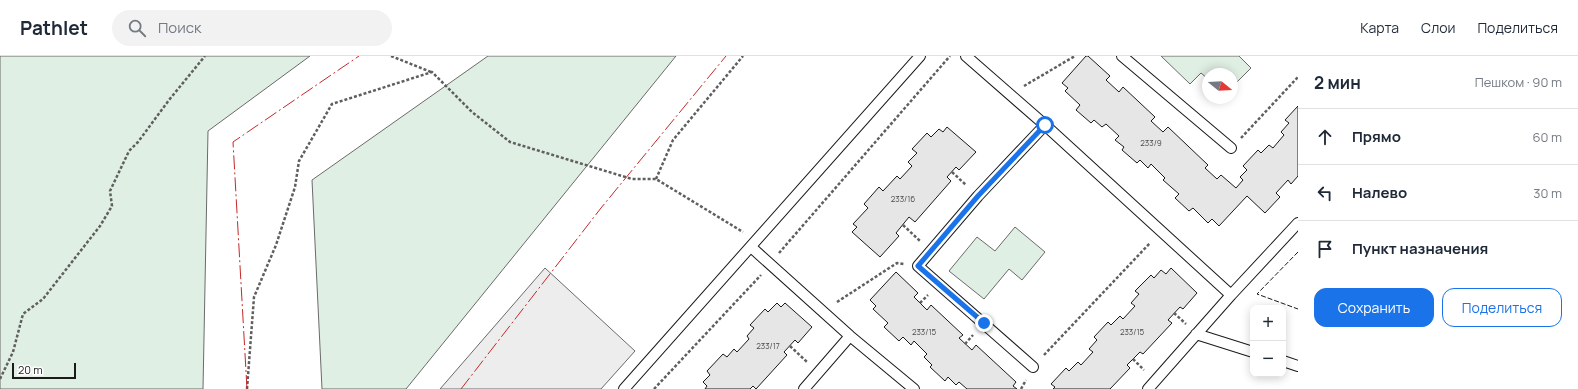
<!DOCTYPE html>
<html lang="ru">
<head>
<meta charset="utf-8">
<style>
  :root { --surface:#fff; --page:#f2f2f3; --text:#1f2937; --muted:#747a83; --line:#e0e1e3; --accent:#1a73e8 }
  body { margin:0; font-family:Manrope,sans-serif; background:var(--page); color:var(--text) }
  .controls { position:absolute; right:12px; bottom:12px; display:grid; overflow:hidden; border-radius:8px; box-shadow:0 2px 10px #0003 }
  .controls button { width:36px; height:36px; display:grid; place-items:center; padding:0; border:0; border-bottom:1px solid var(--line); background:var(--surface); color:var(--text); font:20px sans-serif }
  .compass { position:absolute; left:1202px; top:12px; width:36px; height:36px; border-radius:50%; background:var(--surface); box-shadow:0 2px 10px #0003; rotate:108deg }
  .scale { position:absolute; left:12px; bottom:10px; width:64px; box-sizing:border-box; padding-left:4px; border:2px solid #1a1a1a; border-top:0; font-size:11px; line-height:14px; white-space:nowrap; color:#1a1a1a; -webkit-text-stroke:3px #fff; paint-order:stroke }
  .stop { position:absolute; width:12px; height:12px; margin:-9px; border:3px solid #1a73e8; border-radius:50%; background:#fff }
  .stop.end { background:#1a73e8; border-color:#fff; box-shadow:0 1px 4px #0008 }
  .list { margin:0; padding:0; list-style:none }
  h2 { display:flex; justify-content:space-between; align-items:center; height:52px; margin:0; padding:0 16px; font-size:17px }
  h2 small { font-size:13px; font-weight:400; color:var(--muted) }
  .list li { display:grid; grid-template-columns:26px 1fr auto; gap:12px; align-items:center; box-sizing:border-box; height:56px; padding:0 16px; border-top:1px solid var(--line) }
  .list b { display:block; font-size:15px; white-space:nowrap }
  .list em { font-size:13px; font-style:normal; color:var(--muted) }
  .actions { display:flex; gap:8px; padding:12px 16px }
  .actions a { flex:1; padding:9px 0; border:1px solid var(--accent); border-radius:12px; text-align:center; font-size:14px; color:var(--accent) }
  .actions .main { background:var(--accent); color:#fff }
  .icon { flex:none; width:22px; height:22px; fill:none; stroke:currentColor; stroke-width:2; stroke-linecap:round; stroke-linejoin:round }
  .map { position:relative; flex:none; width:1298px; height:333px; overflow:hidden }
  header { display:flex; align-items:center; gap:24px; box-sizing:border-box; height:56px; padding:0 20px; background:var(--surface); border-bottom:1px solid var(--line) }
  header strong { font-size:19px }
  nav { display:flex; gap:22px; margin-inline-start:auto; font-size:14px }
  .search { width:280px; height:36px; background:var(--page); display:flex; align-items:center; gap:10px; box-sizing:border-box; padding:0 14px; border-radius:22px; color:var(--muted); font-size:15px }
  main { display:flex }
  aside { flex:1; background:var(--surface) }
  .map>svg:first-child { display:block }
  .green { fill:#e0efe3; stroke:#6a6a6a }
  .parking { fill:#ededed; stroke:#6a6a6a }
  .building { fill:#e6e6e6; stroke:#1a1a1a }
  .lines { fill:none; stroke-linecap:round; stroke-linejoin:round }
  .service-casing { stroke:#1a1a1a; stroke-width:12 }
  .path { stroke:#5f5f5f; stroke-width:2.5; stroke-dasharray:3 2; stroke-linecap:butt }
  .service { stroke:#fff; stroke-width:10 }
  .fence { stroke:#1a1a1a; stroke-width:1; stroke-dasharray:5 2; stroke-linecap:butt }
  .power { stroke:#c62828; stroke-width:1; stroke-dasharray:14 3 2 3; stroke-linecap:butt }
  .route { stroke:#1a73e8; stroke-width:5 }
  .labels { text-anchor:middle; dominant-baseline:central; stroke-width:3; stroke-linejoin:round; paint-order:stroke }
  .number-label { font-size:8px; fill:#4d4d4d }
</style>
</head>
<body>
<header>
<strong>Pathlet</strong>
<div class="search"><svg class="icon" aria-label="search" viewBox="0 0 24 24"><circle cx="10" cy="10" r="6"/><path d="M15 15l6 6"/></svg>Поиск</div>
<nav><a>Карта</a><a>Слои</a><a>Поделиться</a></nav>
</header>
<main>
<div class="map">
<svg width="1298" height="333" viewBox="0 0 1298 333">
  <rect width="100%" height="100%" fill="#fff"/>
  <path class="green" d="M 0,0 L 310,0 L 208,75 L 203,333 L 0,333 Z
    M 488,0 L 676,0 L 406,333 L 322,333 L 312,124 Z
    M 1161,0 L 1239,0 L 1251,12 L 1232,31 L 1232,18 L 1208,18 L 1208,23 L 1201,17 L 1190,28 Z
    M 1015,171 L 1045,196 L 1022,224 L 1009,213 L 984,243 L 949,215 L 977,181 L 995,195 Z"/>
  <path class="parking" d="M 545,212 L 635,295 L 601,333 L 440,333 Z"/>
  <path class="building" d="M 1086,0 L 1088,0 L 1110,20 L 1106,24 L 1119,36 L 1123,31 L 1155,61 L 1151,65 L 1163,76 L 1168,71 L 1208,109 L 1205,112 L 1217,123 L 1221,119 L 1236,132 L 1243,124 L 1240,121 L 1247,114 L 1243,110 L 1258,94 L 1261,97 L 1269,89 L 1273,92 L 1284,79 L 1281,76 L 1289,67 L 1285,64 L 1298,50 L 1298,120 L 1291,128 L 1288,124 L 1276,137 L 1280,141 L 1265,157 L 1247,140 L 1219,170 L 1212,163 L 1208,167 L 1193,152 L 1189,155 L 1175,142 L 1179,138 L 1163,124 L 1165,122 L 1151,108 L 1148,112 L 1140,104 L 1137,107 L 1122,94 L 1124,91 L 1115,84 L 1119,80 L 1106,68 L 1102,71 L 1094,64 L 1091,67 L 1076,54 L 1080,49 L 1065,35 L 1068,32 L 1062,27 Z
    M 947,71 L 976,96 L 959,114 L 956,111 L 947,121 L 951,125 L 915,166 L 909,161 L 896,177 L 899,180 L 880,201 L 852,176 L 857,171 L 853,168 L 868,152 L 864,148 L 879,131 L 883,135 L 897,120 L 900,123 L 912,110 L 908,106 L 917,97 L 912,93 L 927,77 L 931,81 L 939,73 L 943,76 Z
    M 1171,212 L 1197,237 L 1183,253 L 1180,251 L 1168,264 L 1172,267 L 1143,298 L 1140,296 L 1127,309 L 1130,312 L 1110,333 L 1053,333 L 1055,331 L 1051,328 L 1066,312 L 1069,315 L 1078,306 L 1081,309 L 1093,296 L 1089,293 L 1097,284 L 1094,281 L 1108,266 L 1111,269 L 1120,260 L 1123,263 L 1135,250 L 1131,247 L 1139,238 L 1135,235 L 1151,219 L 1154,222 L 1161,214 L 1166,218 Z
    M 896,216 L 918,237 L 914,241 L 927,254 L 931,249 L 963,279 L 959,282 L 972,294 L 976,289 L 1016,326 L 1013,330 L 1017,333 L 967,333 L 959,326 L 956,329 L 948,321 L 945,325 L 930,311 L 932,309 L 924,301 L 927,298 L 914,285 L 911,289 L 903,281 L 899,285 L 884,271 L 888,267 L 873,253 L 876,250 L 870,244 Z
    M 777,247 L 781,251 L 785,247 L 812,271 L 798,287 L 795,284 L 784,296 L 787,299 L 756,333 L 753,330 L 750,333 L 705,333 L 707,330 L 703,326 L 710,319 L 707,315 L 723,298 L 727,301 L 734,293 L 737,296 L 749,283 L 747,280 L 754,272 L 750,269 L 765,253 L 768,256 Z"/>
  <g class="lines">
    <defs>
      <path id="service" d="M 966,0 L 1045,69 L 1231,239 L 1148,333
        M 1122,0 L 1231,92
        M 751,191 L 850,280 L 914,333
        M 1231,239 L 1298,167
        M 1196,278 L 1253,296
        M 1283,305 L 1298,310
        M 1033,311 L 918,210 L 978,140 L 1045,69
        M 624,333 L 920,0
        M 804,333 L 850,280"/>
    </defs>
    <use href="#service" class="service-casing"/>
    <path class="path" d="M 391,0 L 431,16
      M 1024,30 L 1075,0
      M 1241,82 L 1298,21
      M 952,116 L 966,129
      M 656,123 L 673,84 L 743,0
      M 903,169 L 920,185
      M 779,197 L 950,0
      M 837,246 L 897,207 L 904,208
      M 920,247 L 928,239
      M 1174,257 L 1186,268
      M 965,288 L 973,279
      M 790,290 L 807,306
      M 1044,299 L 1150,187
      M 1133,303 L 1144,314
      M 0,323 L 13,296 L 23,258 L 43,243 L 100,170 L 112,150 L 110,135 L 129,95 L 138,86 L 169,44 L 205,0
      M 247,333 L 254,241 L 276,189 L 295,131 L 299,105 L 332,48 L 432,16 L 472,56 L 510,86 L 632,123 L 656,123 L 743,176
      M 654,333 L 761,219
      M 1021,333 L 1026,324"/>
    <use href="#service" class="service"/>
    <path class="fence" d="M 1298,196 L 1257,238 L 1298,253"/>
    <path class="power" d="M 247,333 L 233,86 L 359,0
      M 461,333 L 601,152 L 726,0"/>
  </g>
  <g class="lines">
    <path class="route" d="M 984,267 L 918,210 L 978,140 L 1045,69"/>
  </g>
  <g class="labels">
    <g class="number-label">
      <text x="1151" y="86">233/9</text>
      <text x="903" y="142">233/16</text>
      <text x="924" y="275">233/15</text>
      <text x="1132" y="275">233/15</text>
      <text x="768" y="289">233/17</text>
    </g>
  </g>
</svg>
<div class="controls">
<button>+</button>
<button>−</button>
</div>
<svg class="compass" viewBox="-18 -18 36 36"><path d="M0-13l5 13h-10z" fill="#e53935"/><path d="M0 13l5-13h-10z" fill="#747a83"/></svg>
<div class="scale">20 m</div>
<div class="stop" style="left:1045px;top:69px"></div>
<div class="stop end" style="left:984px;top:267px"></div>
</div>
<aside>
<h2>2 мин<small>Пешком · 90 m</small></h2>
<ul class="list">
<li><svg class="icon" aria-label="ahead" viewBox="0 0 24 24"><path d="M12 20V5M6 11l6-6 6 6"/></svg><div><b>Прямо</b></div><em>60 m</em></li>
<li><svg class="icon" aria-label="left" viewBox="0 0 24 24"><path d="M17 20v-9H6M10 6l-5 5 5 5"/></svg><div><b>Налево</b></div><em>30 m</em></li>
<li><svg class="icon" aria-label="arrive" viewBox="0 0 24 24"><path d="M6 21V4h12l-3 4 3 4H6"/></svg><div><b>Пункт назначения</b></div></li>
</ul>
<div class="actions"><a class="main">Сохранить</a><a>Поделиться</a></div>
</aside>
</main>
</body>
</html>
